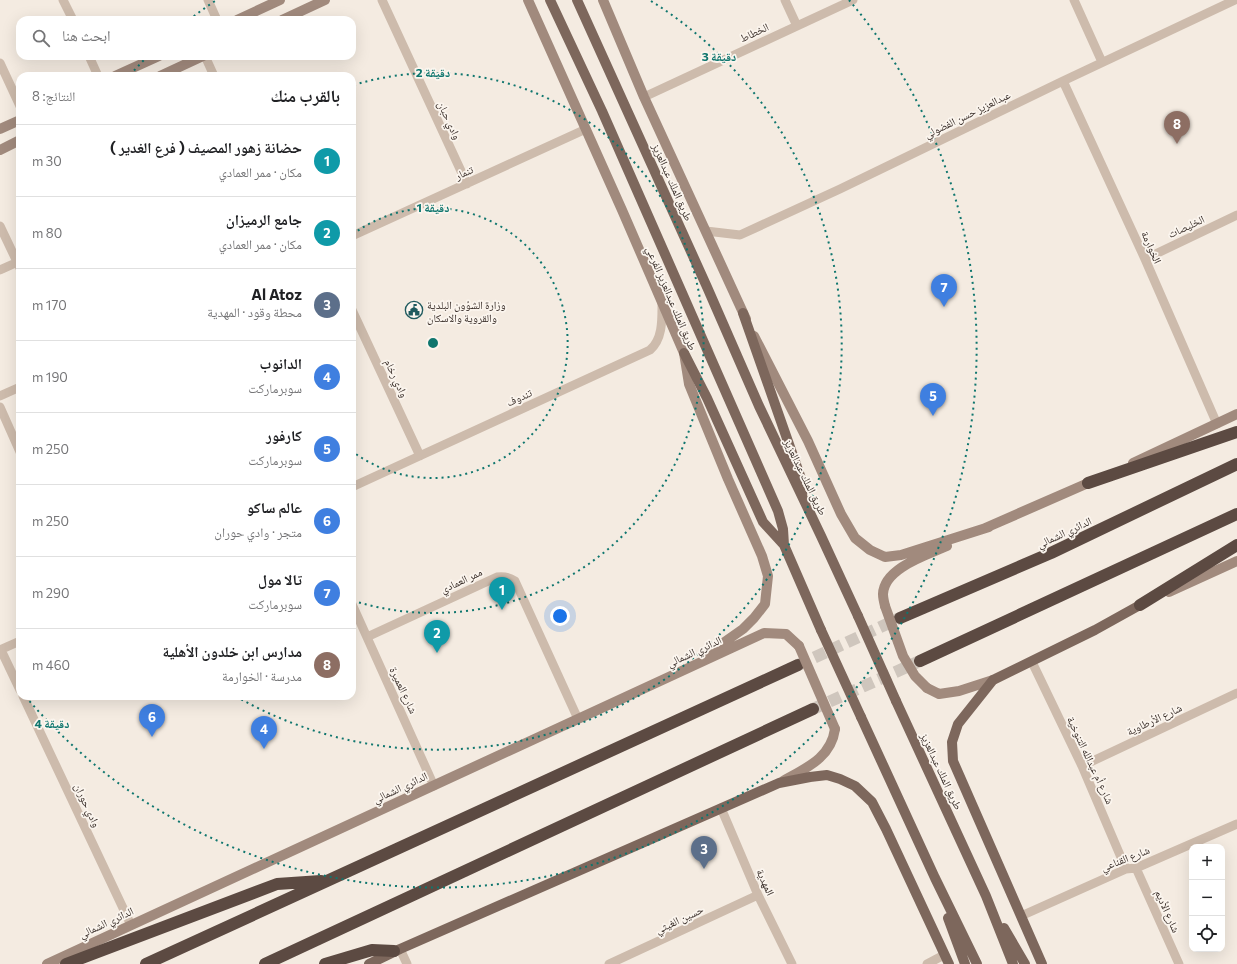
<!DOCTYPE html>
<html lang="ar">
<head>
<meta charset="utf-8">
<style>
  :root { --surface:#fff; --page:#f6f6f6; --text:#202124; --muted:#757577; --line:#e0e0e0; --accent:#1f5a5e }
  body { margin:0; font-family:Commissioner,"Noto Naskh Arabic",sans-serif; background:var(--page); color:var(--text); direction:rtl }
  .controls { position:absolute; right:12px; bottom:12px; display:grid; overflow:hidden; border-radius:8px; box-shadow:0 4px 16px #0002 }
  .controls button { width:36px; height:36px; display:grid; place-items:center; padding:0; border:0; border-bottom:1px solid var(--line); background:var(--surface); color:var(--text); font:20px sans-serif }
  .you { position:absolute; left:560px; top:616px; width:14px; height:14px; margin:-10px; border:3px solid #fff; border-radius:50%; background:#1a73e8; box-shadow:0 0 0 6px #1a73e833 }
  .badge { display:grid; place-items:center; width:26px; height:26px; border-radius:50%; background:var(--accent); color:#fff; font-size:13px; font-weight:700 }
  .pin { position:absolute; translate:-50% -33px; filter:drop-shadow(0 1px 2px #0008) }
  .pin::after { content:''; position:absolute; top:21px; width:14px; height:12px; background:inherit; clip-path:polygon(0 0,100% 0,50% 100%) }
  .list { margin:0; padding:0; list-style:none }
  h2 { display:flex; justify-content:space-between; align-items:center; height:52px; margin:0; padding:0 16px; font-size:17px }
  h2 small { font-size:13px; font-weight:400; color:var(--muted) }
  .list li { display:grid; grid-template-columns:26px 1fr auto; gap:12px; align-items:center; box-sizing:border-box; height:72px; padding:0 16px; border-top:1px solid var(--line) }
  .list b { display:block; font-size:15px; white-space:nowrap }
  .list p { margin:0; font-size:13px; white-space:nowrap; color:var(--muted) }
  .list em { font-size:13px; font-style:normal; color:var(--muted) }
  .icon { flex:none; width:22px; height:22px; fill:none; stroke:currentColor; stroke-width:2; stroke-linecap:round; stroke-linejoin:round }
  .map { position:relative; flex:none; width:1237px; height:964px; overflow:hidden; direction:ltr }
  .search { position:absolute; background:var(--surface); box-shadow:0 4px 16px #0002; left:16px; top:16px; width:340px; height:44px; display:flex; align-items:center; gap:10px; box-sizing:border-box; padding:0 14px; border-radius:12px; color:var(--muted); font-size:15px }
  .panel { position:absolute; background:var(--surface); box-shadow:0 4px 16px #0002; left:16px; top:72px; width:340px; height:628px; border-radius:12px; direction:rtl }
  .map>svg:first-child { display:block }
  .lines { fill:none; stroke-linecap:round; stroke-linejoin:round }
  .highway-tunnel { stroke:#cfc6bd; stroke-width:12; stroke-dasharray:12 6; stroke-linecap:butt }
  .street { stroke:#cdbbac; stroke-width:9 }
  .secondary { stroke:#a18a7d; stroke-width:10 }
  .primary { stroke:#7d675c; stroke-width:10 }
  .highway { stroke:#5c4a42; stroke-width:12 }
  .secondary-bridge { stroke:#a18a7d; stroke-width:10 }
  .primary-bridge { stroke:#7d675c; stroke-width:10 }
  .ring { fill:none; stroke:#0f766e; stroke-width:2; stroke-dasharray:2 4 }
  .labels { text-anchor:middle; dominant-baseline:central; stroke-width:3.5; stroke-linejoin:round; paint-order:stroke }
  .street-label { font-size:11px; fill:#3b302b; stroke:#fbf5ee }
  .poi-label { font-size:11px; fill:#3b302b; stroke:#fbf5ee; text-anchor:start }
  .centre { fill:#0f766e; stroke:#fbf5ee; stroke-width:2 }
  .ring-label { font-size:12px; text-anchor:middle; font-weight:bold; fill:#0f766e; stroke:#fbf5ee; stroke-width:3.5; stroke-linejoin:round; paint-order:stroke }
</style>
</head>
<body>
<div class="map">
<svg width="1237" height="964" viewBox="0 0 1237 964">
  <rect width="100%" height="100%" fill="#f4ebe1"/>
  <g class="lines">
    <path class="highway-tunnel" d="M 798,665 L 900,618
      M 813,709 L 920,661"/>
    <path class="street" d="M 63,0 L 73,20
      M 208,0 L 217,20
      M 382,0 L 467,184
      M 785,0 L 797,26
      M 1074,0 L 1102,62
      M 89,56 L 98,76
      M 205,56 L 214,76
      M 0,63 L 20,106
      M 1063,81 L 1145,259 L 1217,424
      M 644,97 L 853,0
      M 0,226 L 20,268
      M 706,231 L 740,235 L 840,189 L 1063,81 L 1235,0
      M 352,236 L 586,129
      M 1145,259 L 1237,215
      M 0,270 L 20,261
      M 352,310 L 420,456
      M 0,396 L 20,387
      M 0,407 L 20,452
      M 352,487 L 650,350 C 663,339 662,319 662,303
      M 352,604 L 434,786
      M 367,637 L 497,577 C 504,576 509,577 515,581 L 578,719
      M 0,650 L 20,641
      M 1,650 L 20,690
      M 1032,662 L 1082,766 L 1126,869
      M 23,696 L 131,925
      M 1082,766 L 1237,693
      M 721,808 L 758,895 L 792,964
      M 1136,868 L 1179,964
      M 1021,916 L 1126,869 L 1136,868 L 1237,824
      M 400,949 L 407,964
      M 609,964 L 758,895
      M 927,964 L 944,955"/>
    <path class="secondary" d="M 528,0 L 622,210 L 684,353 L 689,384 L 728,479 L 762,556 L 768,576 L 765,604 L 754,618 L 743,629 L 706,655
      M 603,0 L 644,97 L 746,319
      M 237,20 L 280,0
      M 282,20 L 325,0
      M 115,76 L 159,56
      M 160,76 L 203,56
      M 0,129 L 20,120
      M 0,150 L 20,140
      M 754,336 L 808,441 L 841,514 L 855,538 L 870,550 L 885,557 L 901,555 L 989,527
      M 1133,463 L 1237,414
      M 983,529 L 1095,480
      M 1169,592 L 1237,561
      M 885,606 C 884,602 883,598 883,594 C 884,568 927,555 947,546
      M 927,688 L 939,694 L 959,691 L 993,680
      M 783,781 C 806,768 831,758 835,729
      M 47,964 L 764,633 L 786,634 L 799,646"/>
    <path class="primary" d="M 550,0 L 602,111 L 778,511 L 783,529 L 784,545 L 821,630
      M 577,0 L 707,287 L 759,406 L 821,536 L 858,616
      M 743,313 L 805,490
      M 684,353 L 707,398 L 763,522 L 784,545
      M 896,701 L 986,896 L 1013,964
      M 861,717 L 935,878 L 977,964
      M 948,918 L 965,964
      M 1004,928 L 1025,964
      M 369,964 L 400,949 L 779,783 L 810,777 L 827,775 L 840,779 L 855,786 L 872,802 L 886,829 L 949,964
      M 1042,964 L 953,761 L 952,742 L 958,724 L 993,680 L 1095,630 L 1140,605"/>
    <path class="highway" d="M 1088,483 L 1237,432
      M 1140,605 L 1237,545
      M 900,618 L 1051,553 L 1237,464
      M 920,661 L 1237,514
      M 66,964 L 277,884 L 321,881
      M 146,964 L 798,665
      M 265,964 L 813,709
      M 325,964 L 372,950 L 394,951"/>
    <path class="secondary-bridge" d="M 885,606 L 903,656 L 915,676 L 927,688
      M 799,646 L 835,729"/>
    <path class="primary-bridge" d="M 858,616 L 896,701
      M 821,630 L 861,717"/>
  </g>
  <g class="ring">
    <path d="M353 234A135 135 0 1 1 353 452"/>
    <path d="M354 85A270 270 0 1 1 354 601"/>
    <path d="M130 75A405 405 0 0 1 147 57M189 20A405 405 0 0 1 215 1M651 1A405 405 0 0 1 237 697"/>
    <path d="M849 0A539 539 0 0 1 26 697"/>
  </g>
  <defs>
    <symbol id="civic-ring" viewBox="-11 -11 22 22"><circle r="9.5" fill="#fbf5ee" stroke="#1f5a5e" stroke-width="1.5"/><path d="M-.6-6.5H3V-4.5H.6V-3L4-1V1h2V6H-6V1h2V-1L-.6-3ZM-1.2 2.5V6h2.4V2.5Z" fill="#1f5a5e"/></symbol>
  </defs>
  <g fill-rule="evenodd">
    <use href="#civic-ring" x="404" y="300" width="20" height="20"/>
  </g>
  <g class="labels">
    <g class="street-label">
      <text transform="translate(754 32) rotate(-25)">الخطاط</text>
      <text transform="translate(967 114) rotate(-26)">عبدالعزيز حسن الفضولي</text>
      <text transform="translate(450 120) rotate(65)">وادي حبان</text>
      <text transform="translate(464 172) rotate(-24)">تنمار</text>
      <text transform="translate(673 182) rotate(66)">طريق الملك عبدالعزيز</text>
      <text transform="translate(1186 226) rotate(-25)">الخليصات</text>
      <text transform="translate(1152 247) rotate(66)">الخوارمة</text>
      <text transform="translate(672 298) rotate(67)">طريق الملك عبدالعزيز الفرعي</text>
      <text transform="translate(397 378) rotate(65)">وادي رخام</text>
      <text transform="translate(519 397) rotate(-25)">تندوف</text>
      <text transform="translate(806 477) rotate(64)">طريق الملك عبدالعزيز</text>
      <text transform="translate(1064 532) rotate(-25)">الدائري الشمالي</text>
      <text transform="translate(461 580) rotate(-25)">ممر العمادي</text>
      <text transform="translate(694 651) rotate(-25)">الدائري الشمالي</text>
      <text transform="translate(404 690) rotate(65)">شارع العميرة</text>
      <text transform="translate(1154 719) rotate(-25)">شارع الأرطاوية</text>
      <text transform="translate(1091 760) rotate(65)">شارع أم عبدالله التنوخية</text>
      <text transform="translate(942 771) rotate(65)">طريق الملك عبدالعزيز</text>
      <text transform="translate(400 787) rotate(-25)">الدائري الشمالي</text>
      <text transform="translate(88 805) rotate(65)">وادي حوران</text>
      <text transform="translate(1125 858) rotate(-21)">شارع القناعي</text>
      <text transform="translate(766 882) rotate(66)">المهدية</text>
      <text transform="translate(1168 911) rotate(66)">شارع الأديم</text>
      <text transform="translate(679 919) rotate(-25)">حسين الغيثي</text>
      <text transform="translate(106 922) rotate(-25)">الدائري الشمالي</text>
    </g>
    <g class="poi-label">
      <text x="427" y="304">وزارة الشؤون البلدية<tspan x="427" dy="13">والقروية والاسكان</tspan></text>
    </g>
  </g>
  <circle cx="433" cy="343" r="6" class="centre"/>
  <g class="ring-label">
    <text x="719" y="61">3 دقيقة</text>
    <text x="433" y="77">2 دقيقة</text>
    <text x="433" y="212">1 دقيقة</text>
    <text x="52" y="728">4 دقيقة</text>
  </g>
</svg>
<div class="controls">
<button>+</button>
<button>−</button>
<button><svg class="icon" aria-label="locate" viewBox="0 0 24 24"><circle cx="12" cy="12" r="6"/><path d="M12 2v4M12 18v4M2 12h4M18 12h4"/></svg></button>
</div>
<div class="you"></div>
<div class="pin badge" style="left:502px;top:610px;background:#0f9aa8">1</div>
<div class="pin badge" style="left:437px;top:653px;background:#0f9aa8">2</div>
<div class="pin badge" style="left:704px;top:869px;background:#5c6f8a">3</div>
<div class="pin badge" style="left:264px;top:749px;background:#3f7fe0">4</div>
<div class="pin badge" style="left:933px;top:416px;background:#3f7fe0">5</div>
<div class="pin badge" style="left:152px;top:737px;background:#3f7fe0">6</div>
<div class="pin badge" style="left:944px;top:307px;background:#3f7fe0">7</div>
<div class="pin badge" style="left:1177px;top:144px;background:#8d6e63">8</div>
<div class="search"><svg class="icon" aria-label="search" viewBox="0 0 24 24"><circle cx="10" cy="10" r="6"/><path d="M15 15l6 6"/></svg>ابحث هنا</div>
<section class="panel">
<h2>بالقرب منك<small>النتائج: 8</small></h2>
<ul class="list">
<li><span class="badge" style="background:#0f9aa8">1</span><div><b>حضانة زهور المصيف ( فرع الغدير )</b><p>مكان · ممر العمادي</p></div><em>30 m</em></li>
<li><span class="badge" style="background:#0f9aa8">2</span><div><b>جامع الرميزان</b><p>مكان · ممر العمادي</p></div><em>80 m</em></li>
<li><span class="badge" style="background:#5c6f8a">3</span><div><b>Al Atoz</b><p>محطة وقود · المهدية</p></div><em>170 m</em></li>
<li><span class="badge" style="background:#3f7fe0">4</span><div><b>الدانوب</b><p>سوبرماركت</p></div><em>190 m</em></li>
<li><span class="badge" style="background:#3f7fe0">5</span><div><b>كارفور</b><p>سوبرماركت</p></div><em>250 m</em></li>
<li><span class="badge" style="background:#3f7fe0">6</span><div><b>عالم ساكو</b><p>متجر · وادي حوران</p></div><em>250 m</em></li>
<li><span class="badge" style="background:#3f7fe0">7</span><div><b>تالا مول</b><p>سوبرماركت</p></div><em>290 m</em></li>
<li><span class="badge" style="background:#8d6e63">8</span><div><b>مدارس ابن خلدون الأهلية</b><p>مدرسة · الخوارمة</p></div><em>460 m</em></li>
</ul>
</section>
</div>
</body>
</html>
